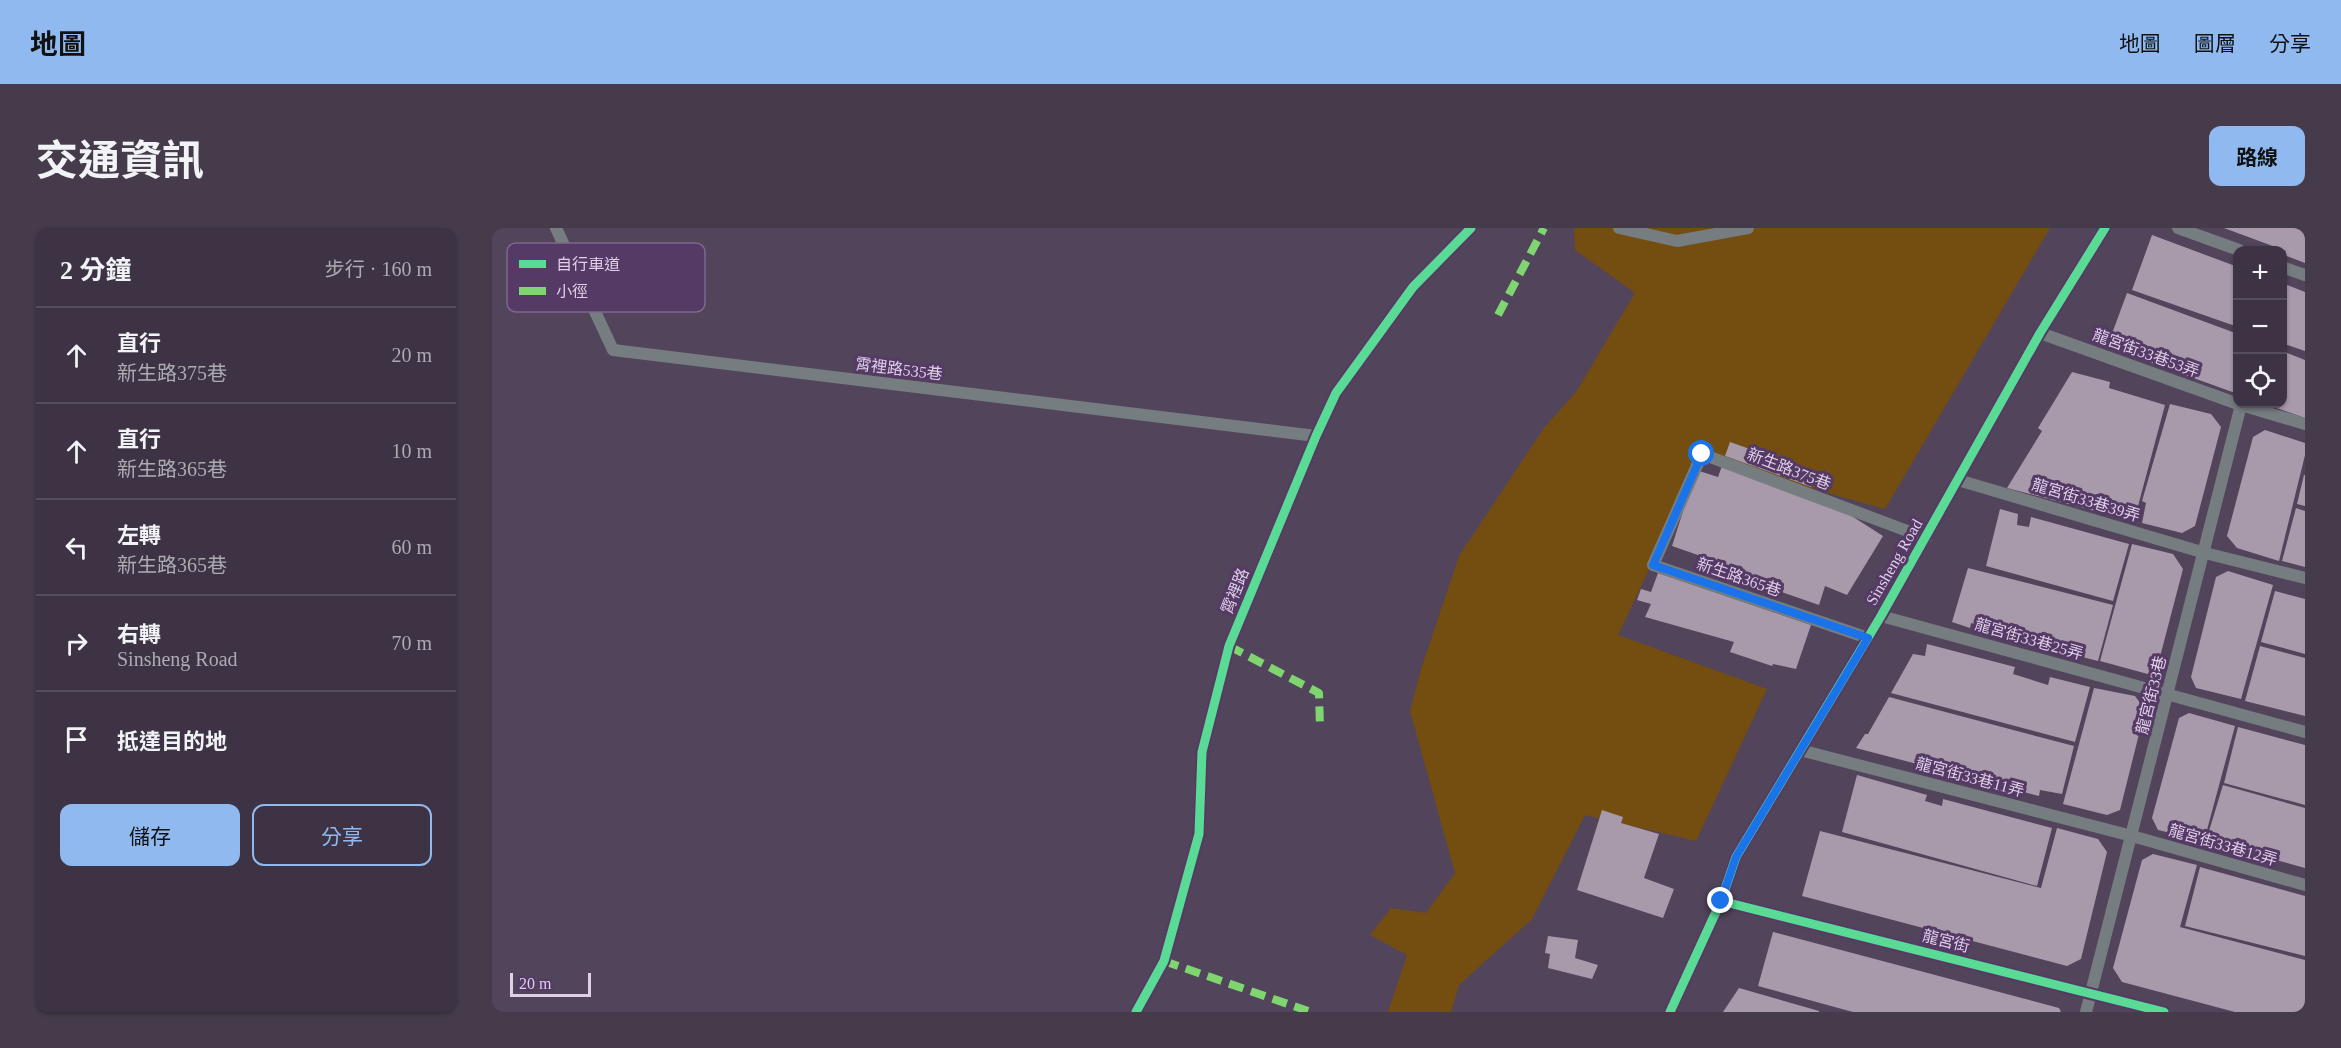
<!DOCTYPE html>
<html lang="zh-TW">
<head>
<meta charset="utf-8">
<style>
  :root { --surface:#3e3344; --page:#453b4b; --text:#f1f3f6; --muted:#adaab2; --line:#574e5d; --accent:#90b9f0 }
  body { margin:0; font-family:"Times New Roman","Noto Sans TC",serif; background:var(--page); color:var(--text) }
  .controls { position:absolute; right:18px; top:18px; display:grid; overflow:hidden; border-radius:12px; box-shadow:0 2px 4px #0004 }
  .controls button { width:54px; height:54px; display:grid; place-items:center; padding:0; border:0; border-bottom:2px solid var(--line); background:var(--surface); color:var(--text); font:30px sans-serif }
  .scale { position:absolute; left:18px; bottom:15px; width:81px; box-sizing:border-box; padding-left:6px; border:3px solid #dfcfe9; border-top:0; font-size:16px; line-height:21px; white-space:nowrap; color:#dfcfe9; -webkit-text-stroke:4px #553a65; paint-order:stroke }
  .stop { position:absolute; width:18px; height:18px; margin:-14px; border:4px solid #1a73e8; border-radius:50%; background:#fff }
  .stop.end { background:#1a73e8; border-color:#fff; box-shadow:0 2px 6px #0008 }
  .list { margin:0; padding:0; list-style:none }
  h2 { display:flex; justify-content:space-between; align-items:center; height:78px; margin:0; padding:0 24px; font-size:26px }
  h2 small { font-size:20px; font-weight:400; color:var(--muted) }
  .list li { display:grid; grid-template-columns:39px 1fr auto; gap:18px; align-items:center; box-sizing:border-box; height:96px; padding:0 24px; border-top:2px solid var(--line) }
  .list b { display:block; font-size:22px; white-space:nowrap }
  .list p { margin:0; font-size:20px; white-space:nowrap; color:var(--muted) }
  .list em { font-size:20px; font-style:normal; color:var(--muted) }
  .actions { display:flex; gap:12px; padding:18px 24px }
  .actions a { flex:1; padding:14px 0; border:2px solid var(--accent); border-radius:12px; text-align:center; font-size:21px; color:var(--accent) }
  .actions .main { background:var(--accent); color:#111 }
  .icon { flex:none; width:33px; height:33px; fill:none; stroke:currentColor; stroke-width:2; stroke-linecap:round; stroke-linejoin:round }
  .map { position:relative; flex:none; width:1813px; height:784px; overflow:hidden; border-radius:12px }
  header { display:flex; align-items:center; gap:36px; box-sizing:border-box; height:84px; padding:0 30px; background:var(--accent); color:#111 }
  header strong { font-size:28px }
  nav { display:flex; gap:33px; margin-inline-start:auto; font-size:21px }
  .intro { display:flex; align-items:center; justify-content:space-between; box-sizing:border-box; height:144px; padding:0 36px }
  h1 { margin:0; font-size:42px }
  .button { padding:15px 27px; border-radius:12px; background:var(--accent); color:#111; font-size:21px; font-weight:700 }
  main { display:flex; gap:36px; padding:0 36px }
  aside { flex:1; background:var(--surface); border-radius:12px; box-shadow:0 2px 4px #0004 }
  .map>svg:first-child { display:block }
  .green { fill:#744d10 }
  .building { fill:#a89aab }
  .lines { fill:none; stroke-linecap:round; stroke-linejoin:round }
  .service { stroke:#767d80; stroke-width:12 }
  .minor { stroke:#767d80; stroke-width:12 }
  .tertiary { stroke:#767d80; stroke-width:12 }
  .quiet { stroke:#7fd670; stroke-width:8; stroke-dasharray:15 8; stroke-linecap:butt }
  .cycleway-casing { stroke:#553a65; stroke-width:13 }
  .cycleway { stroke:#5adb95; stroke-width:9 }
  .route { stroke:#1a73e8; stroke-width:8 }
  .labels { text-anchor:middle; dominant-baseline:central; stroke-width:6; stroke-linejoin:round; paint-order:stroke }
  .street-label { font-size:16px; fill:#dfcfe9; stroke:#553a65 }
  .key { fill:#553a65; stroke:#7e678d; stroke-width:1.5 }
  .key-label { font-size:16px; fill:#dfcfe9 }
</style>
</head>
<body>
<header>
<strong>地圖</strong>
<nav><a>地圖</a><a>圖層</a><a>分享</a></nav>
</header>
<div class="intro"><h1>交通資訊</h1><a class="button">路線</a></div>
<main>
<aside>
<h2>2 分鐘<small>步行 · 160 m</small></h2>
<ul class="list">
<li><svg class="icon" aria-label="ahead" viewBox="0 0 24 24"><path d="M12 20V5M6 11l6-6 6 6"/></svg><div><b>直行</b><p>新生路375巷</p></div><em>20 m</em></li>
<li><svg class="icon" aria-label="ahead" viewBox="0 0 24 24"><path d="M12 20V5M6 11l6-6 6 6"/></svg><div><b>直行</b><p>新生路365巷</p></div><em>10 m</em></li>
<li><svg class="icon" aria-label="left" viewBox="0 0 24 24"><path d="M17 20v-9H6M10 6l-5 5 5 5"/></svg><div><b>左轉</b><p>新生路365巷</p></div><em>60 m</em></li>
<li><svg class="icon" aria-label="right" viewBox="0 0 24 24"><path d="M7 20v-9h11M14 6l5 5-5 5"/></svg><div><b>右轉</b><p>Sinsheng Road</p></div><em>70 m</em></li>
<li><svg class="icon" aria-label="arrive" viewBox="0 0 24 24"><path d="M6 21V4h12l-3 4 3 4H6"/></svg><div><b>抵達目的地</b></div></li>
</ul>
<div class="actions"><a class="main">儲存</a><a>分享</a></div>
</aside>
<div class="map">
<svg width="1813" height="784" viewBox="0 0 1813 784">
  <rect width="100%" height="100%" fill="#52445b"/>
  <path class="green" d="M 1082,0 L 1558,0 L 1393,281 L 1210,230 L 1126,407 L 1275,461 L 1204,613 L 1093,587 L 1040,691 L 967,757 L 959,784 L 896,784 L 915,727 L 878,707 L 899,680 L 934,685 L 963,645 L 918,483 L 929,441 L 967,328 L 1052,200 L 1084,164 L 1143,65 L 1083,22 Z"/>
  <path class="building" d="M 1732,0 L 1813,0 L 1813,35 L 1792,27 L 1794,23 Z
    M 1660,7 L 1746,39 L 1746,99 L 1640,62 Z
    M 1790,55 L 1813,64 L 1813,123 L 1790,115 Z
    M 1635,65 L 1746,106 L 1746,166 L 1615,119 Z
    M 1790,123 L 1813,132 L 1813,190 L 1773,176 L 1790,176 Z
    M 1580,144 L 1618,154 L 1617,160 L 1673,177 L 1642,293 L 1515,260 L 1550,203 L 1546,200 Z
    M 1678,176 L 1719,186 L 1729,199 L 1703,298 L 1690,305 L 1650,295 L 1654,275 L 1650,273 Z
    M 1773,202 L 1813,215 L 1813,227 L 1787,333 L 1745,320 L 1735,308 L 1761,209 Z
    M 1238,214 L 1325,245 L 1319,259 L 1233,228 Z
    M 1230,238 L 1355,285 L 1391,308 L 1355,367 L 1333,358 L 1327,377 L 1220,340 L 1223,333 L 1180,318 L 1204,242 L 1226,249 Z
    M 1812,247 L 1813,247 L 1813,278 L 1805,276 Z
    M 1804,280 L 1813,283 L 1813,339 L 1790,333 Z
    M 1508,281 L 1526,286 L 1525,297 L 1537,299 L 1539,289 L 1637,316 L 1621,373 L 1494,338 Z
    M 1640,316 L 1681,326 L 1691,341 L 1663,448 L 1608,433 Z
    M 1476,340 L 1621,377 L 1606,433 L 1494,404 L 1495,399 L 1479,395 L 1478,400 L 1460,394 Z
    M 1736,343 L 1781,357 L 1749,471 L 1704,460 L 1699,449 L 1724,349 Z
    M 1166,345 L 1319,397 L 1304,441 L 1281,436 L 1280,438 L 1238,424 L 1242,414 L 1153,389 L 1159,376 L 1145,372 L 1149,361 L 1159,364 Z
    M 1783,363 L 1813,371 L 1813,426 L 1769,414 Z
    M 1435,416 L 1523,439 L 1521,446 L 1556,457 L 1558,449 L 1598,459 L 1583,514 L 1399,465 L 1421,426 L 1433,428 Z
    M 1768,418 L 1813,430 L 1813,488 L 1753,473 Z
    M 1602,460 L 1643,468 L 1653,482 L 1628,582 L 1615,587 L 1571,576 Z
    M 1397,469 L 1582,518 L 1570,566 L 1548,562 L 1547,568 L 1364,520 L 1373,506 L 1376,506 Z
    M 1697,485 L 1743,498 L 1712,613 L 1666,602 L 1660,590 L 1687,490 Z
    M 1746,499 L 1813,517 L 1813,577 L 1732,555 Z
    M 1365,547 L 1435,567 L 1433,573 L 1450,578 L 1451,571 L 1560,600 L 1545,658 L 1350,604 Z
    M 1731,557 L 1813,580 L 1813,640 L 1714,613 Z
    M 1110,582 L 1131,589 L 1129,595 L 1167,606 L 1152,650 L 1182,661 L 1171,690 L 1085,662 Z
    M 1565,600 L 1606,611 L 1615,624 L 1589,731 L 1575,738 L 1310,668 L 1328,603 L 1549,660 Z
    M 1661,626 L 1705,637 L 1688,699 L 1813,732 L 1813,784 L 1743,784 L 1630,754 L 1621,740 L 1650,632 Z
    M 1708,639 L 1813,668 L 1813,728 L 1693,698 Z
    M 1281,704 L 1567,780 L 1569,784 L 1361,784 L 1266,758 Z
    M 1056,708 L 1086,712 L 1083,730 L 1106,737 L 1100,751 L 1056,740 L 1058,726 L 1053,725 Z
    M 1247,760 L 1327,783 L 1327,784 L 1231,784 Z"/>
  <g class="lines">
    <path class="service" d="M 64,0 L 121,122 L 824,208
      M 1127,0 L 1185,13 L 1256,0
      M 1686,0 L 1747,22
      M 1790,39 L 1813,47
      M 1548,105 L 1749,177 L 1813,196
      M 1466,252 L 1713,325 L 1813,350
      M 1389,388 L 1813,504
      M 1376,410 L 1161,337 L 1210,226 L 1434,310
      M 1308,522 L 1640,608 L 1813,657
      M 1594,784 L 1749,177"/>
    <path class="minor" d="M 1229,673 L 1672,784
      M 644,784 L 672,733 L 707,606 L 710,524 L 737,418 L 824,208 L 844,165 L 921,59 L 979,0"/>
    <path class="tertiary" d="M 1178,784 L 1229,673 L 1244,629 L 1389,388 L 1548,105 L 1613,0"/>
    <path class="quiet" d="M 1006,87 L 1052,0
      M 737,418 L 827,465 L 828,500
      M 672,733 L 816,783"/>
    <defs>
      <path id="cycleway" d="M 1229,673 L 1672,784
        M 644,784 L 672,733 L 707,606 L 710,524 L 737,418 L 824,208 L 844,165 L 921,59 L 979,0
        M 1178,784 L 1229,673 L 1244,629 L 1389,388 L 1548,105 L 1613,0"/>
    </defs>
    <use href="#cycleway" class="cycleway-casing"/>
    <use href="#cycleway" class="cycleway"/>
  </g>
  <g class="lines">
    <path class="route" d="M 1210,226 L 1161,337 L 1376,410 L 1244,629 L 1229,673"/>
  </g>
  <g class="labels">
    <g class="street-label">
      <text transform="translate(1654 125) rotate(20)">龍宮街33巷53弄</text>
      <text transform="translate(407 141) rotate(7)">霄裡路535巷</text>
      <text transform="translate(1297 241) rotate(21)">新生路375巷</text>
      <text transform="translate(1594 272) rotate(17)">龍宮街33巷39弄</text>
      <text transform="translate(1402 334) rotate(-60)">Sinsheng Road</text>
      <text transform="translate(1247 349) rotate(19)">新生路365巷</text>
      <text transform="translate(743 363) rotate(-68)">霄裡路</text>
      <text transform="translate(1537 411) rotate(16)">龍宮街33巷25弄</text>
      <text transform="translate(1659 467) rotate(-76)">龍宮街33巷</text>
      <text transform="translate(1478 549) rotate(15)">龍宮街33巷11弄</text>
      <text transform="translate(1731 617) rotate(16)">龍宮街33巷12弄</text>
      <text transform="translate(1454 713) rotate(14)">龍宮街</text>
    </g>
  </g>
  <rect x="15" y="15" width="198" height="69" rx="9" class="key"/>
  <rect x="27" y="32" width="27" height="8" fill="#5adb95"/>
  <rect x="27" y="59" width="27" height="8" fill="#7fd670"/>
  <g class="key-label">
    <text x="64" y="42">自行車道</text>
    <text x="64" y="69">小徑</text>
  </g>
</svg>
<div class="controls">
<button>+</button>
<button>−</button>
<button><svg class="icon" aria-label="locate" viewBox="0 0 24 24"><circle cx="12" cy="12" r="6"/><path d="M12 2v4M12 18v4M2 12h4M18 12h4"/></svg></button>
</div>
<div class="scale">20 m</div>
<div class="stop" style="left:1210px;top:226px"></div>
<div class="stop end" style="left:1229px;top:673px"></div>
</div>
</main>
</body>
</html>
